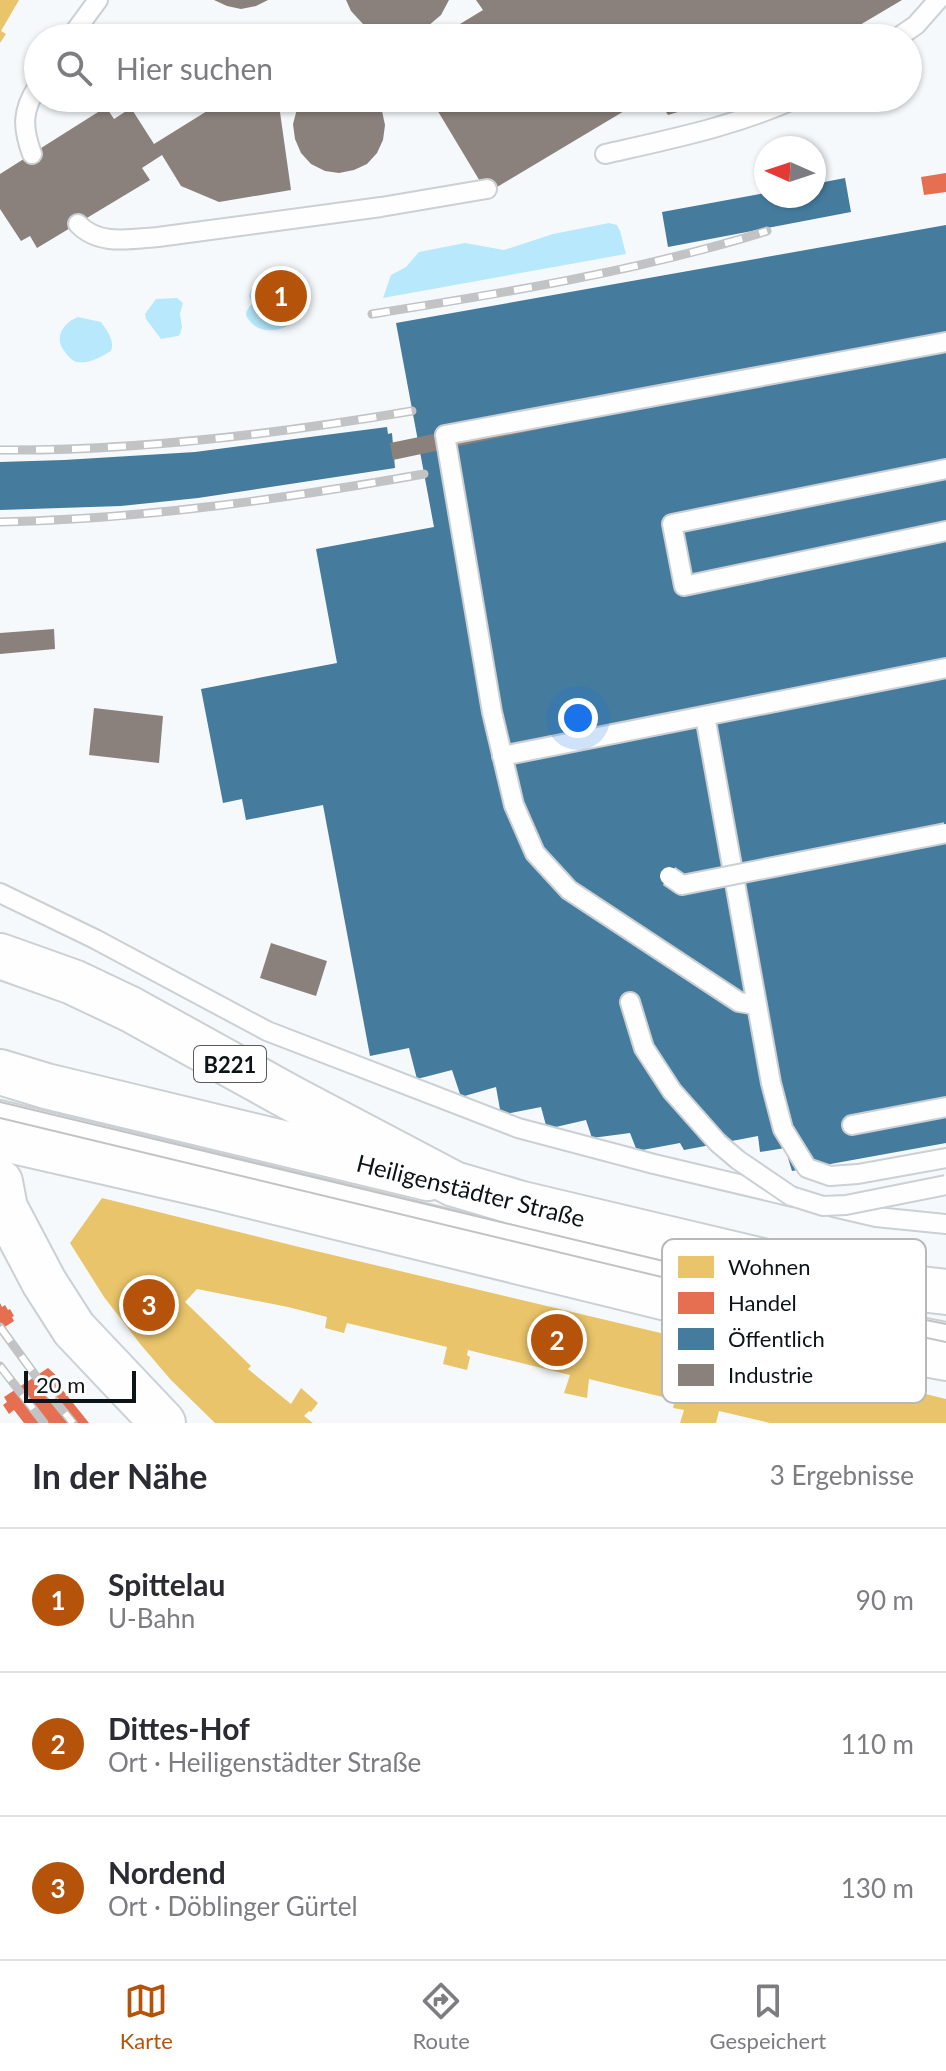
<!DOCTYPE html>
<html lang="de">
<head>
<meta charset="utf-8">
<style>
  :root { --surface:#fff; --page:#f2f2f3; --text:#2b2b33; --muted:#7c7c81; --line:#e1e1e2; --accent:#b45309 }
  body { margin:0; font-family:Lato,sans-serif; background:var(--page); color:var(--text) }
  .compass { position:absolute; left:754px; top:136px; width:72px; height:72px; border-radius:50%; background:var(--surface); box-shadow:0 2px 6px #0004; rotate:273deg }
  .scale { position:absolute; left:24px; bottom:20px; width:112px; box-sizing:border-box; padding-left:8px; border:4px solid #0d1417; border-top:0; font-size:22px; line-height:28px; white-space:nowrap; color:#0d1417; -webkit-text-stroke:6px #fff; paint-order:stroke }
  .you { position:absolute; left:578px; top:718px; width:28px; height:28px; margin:-20px; border:6px solid #fff; border-radius:50%; background:#1a73e8; box-shadow:0 0 0 12px #1a73e833 }
  .badge { display:grid; place-items:center; width:52px; height:52px; border-radius:50%; background:var(--accent); color:#fff; font-size:26px; font-weight:700 }
  .pin { position:absolute; translate:-50% -50%; border:4px solid #fff; box-shadow:0 2px 8px #0006 }
  .list { margin:0; padding:0; list-style:none }
  h2 { display:flex; justify-content:space-between; align-items:center; height:104px; margin:0; padding:0 32px; font-size:34px }
  h2 small { font-size:26px; font-weight:400; color:var(--muted) }
  .list li { display:grid; grid-template-columns:52px 1fr auto; gap:24px; align-items:center; box-sizing:border-box; height:144px; padding:0 32px; border-top:2px solid var(--line) }
  .list b { display:block; font-size:30px; white-space:nowrap }
  .list p { margin:0; font-size:26px; white-space:nowrap; color:var(--muted) }
  .list em { font-size:26px; font-style:normal; color:var(--muted) }
  .icon { flex:none; width:44px; height:44px; fill:none; stroke:currentColor; stroke-width:2; stroke-linecap:round; stroke-linejoin:round }
  .map { position:relative; flex:none; width:946px; height:1423px; overflow:hidden }
  .search { position:absolute; background:var(--surface); box-shadow:0 2px 6px #0004; left:24px; right:24px; top:24px; height:88px; display:flex; align-items:center; gap:20px; box-sizing:border-box; padding:0 28px; border-radius:44px; color:var(--muted); font-size:30px }
  .sheet { height:536px; background:var(--surface) }
  nav { display:flex; justify-content:space-around; align-items:center; box-sizing:border-box; height:112px; border-top:2px solid var(--line); background:var(--surface); font-size:22px; color:var(--muted) }
  nav a { display:grid; justify-items:center; gap:4px }
  nav .on { color:var(--accent) }
  .map>svg:first-child { display:block }
  .green { fill:#b7e8fc }
  .homes { fill:#e9c46a }
  .shops { fill:#e76f51 }
  .public { fill:#457b9d }
  .industry { fill:#8a817c }
  .lines { fill:none; stroke-linecap:round; stroke-linejoin:round }
  .lane-casing { stroke:#cad0d3; stroke-width:22 }
  .secondary-casing { stroke:#cad0d3; stroke-width:48 }
  .primary-casing { stroke:#cad0d3; stroke-width:48 }
  .lane { stroke:#fefefe; stroke-width:18 }
  .secondary { stroke:#fefefe; stroke-width:44 }
  .primary { stroke:#fefefe; stroke-width:44 }
  .tram { stroke:#c1c3c4; stroke-width:2 }
  .rail-casing { stroke:#c1c3c4; stroke-width:9 }
  .rail { stroke:#fff; stroke-width:6; stroke-dasharray:18; stroke-linecap:butt }
  .lane-bridge-casing { stroke:#cad0d3; stroke-width:22; stroke-linecap:butt }
  .lane-bridge { stroke:#fefefe; stroke-width:18 }
  .labels { text-anchor:middle; dominant-baseline:central; stroke-width:8; stroke-linejoin:round; paint-order:stroke }
  .shield { fill:#fff; stroke:#565a5d; stroke-width:2 }
  .shield-label { font-size:22px; font-weight:bold; fill:#0d1417 }
  .street-label { font-size:24px; fill:#0d1417; stroke:#fff }
  .key { fill:#fff; stroke:#b6b8b9; stroke-width:2 }
  .key-label { font-size:22px; fill:#0d1417 }
</style>
</head>
<body>
<div class="map">
<svg width="946" height="1423" viewBox="0 0 946 1423">
  <rect width="100%" height="100%" fill="#f5f9fb"/>
  <path class="green" d="M 609,223 L 617,225 L 620,231 L 626,254 L 383,298 L 391,275 L 406,267 L 419,252 L 465,243 L 504,250 L 553,234 Z
    M 270,281 L 288,287 L 300,308 L 297,320 C 285,331 260,336 249,320 C 248,318 246,317 246,315 C 246,310 250,307 252,303 L 249,296 L 251,289 Z
    M 177,298 L 183,303 L 180,314 L 182,327 L 180,334 L 178,336 L 161,339 L 146,319 L 145,314 L 156,299 Z
    M 78,317 L 101,322 C 107,331 115,340 111,351 C 101,357 86,366 74,361 C 71,359 67,355 65,352 C 53,338 63,323 78,317 Z"/>
  <path class="homes" d="M 0,0 L 19,0 L 1,31 L 6,34 L 0,43 Z
    M 102,1198 L 299,1247 L 896,1389 L 905,1389 L 946,1399 L 946,1423 L 770,1423 L 719,1411 L 716,1423 L 680,1423 L 684,1410 L 673,1408 L 675,1400 L 589,1379 L 587,1398 L 564,1393 L 570,1375 L 468,1350 L 467,1355 L 470,1357 L 467,1370 L 443,1364 L 447,1347 L 347,1323 L 344,1333 L 325,1328 L 327,1317 L 288,1307 L 197,1289 L 185,1302 L 251,1366 L 248,1369 L 291,1404 L 301,1388 L 318,1403 L 311,1412 L 309,1411 L 304,1416 L 313,1423 L 215,1423 L 171,1380 L 141,1345 L 104,1297 L 70,1243 Z"/>
  <path class="shops" d="M 946,173 L 946,192 L 924,195 L 921,177 Z
    M 0,1303 L 2,1307 L 5,1305 L 8,1310 L 10,1309 L 14,1316 L 12,1317 L 14,1321 L 0,1330 Z
    M 48,1368 L 58,1377 L 56,1378 L 59,1381 L 57,1383 L 89,1423 L 24,1423 L 14,1410 L 9,1414 L 3,1405 L 7,1402 L 4,1397 Z"/>
  <path class="public" d="M 845,178 L 851,212 L 668,247 L 662,212 L 766,193 L 766,196 L 814,196 L 814,184 Z
    M 946,225 L 946,1143 L 792,1171 L 785,1148 L 760,1152 L 758,1136 L 684,1150 L 680,1143 L 637,1151 L 630,1133 L 592,1138 L 586,1120 L 547,1129 L 541,1107 L 501,1115 L 496,1087 L 461,1097 L 452,1070 L 417,1079 L 409,1048 L 370,1056 L 323,805 L 246,820 L 242,799 L 223,803 L 201,689 L 337,663 L 316,549 L 434,527 L 396,323 Z
    M 387,427 L 388,434 L 392,433 L 395,468 L 198,498 L 121,506 L 0,510 L 0,462 L 64,460 L 195,452 Z"/>
  <path class="industry" d="M 214,0 L 268,0 L 256,6 L 241,9 L 227,6 Z
    M 346,0 L 449,0 L 441,15 L 428,26 L 409,34 L 395,35 L 376,31 L 363,24 L 351,11 Z
    M 476,0 L 902,0 L 838,38 L 437,38 L 483,10 Z
    M 228,98 L 278,98 L 291,190 L 219,202 L 181,186 L 162,155 L 142,168 L 150,180 L 37,248 L 30,236 L 21,241 L 0,209 L 0,174 L 106,107 L 114,119 L 131,108 L 154,144 Z
    M 304,98 L 375,98 L 382,111 L 385,125 L 383,140 L 377,153 L 367,164 L 354,170 L 339,173 L 325,171 L 311,164 L 301,153 L 295,139 L 293,124 L 297,109 Z
    M 430,98 L 646,98 L 487,193 Z
    M 657,98 L 720,98 L 720,99 L 668,115 Z
    M 560,408 L 564,424 L 393,460 L 390,443 Z
    M 54,629 L 55,649 L 0,654 L 0,633 Z
    M 94,708 L 163,716 L 159,763 L 89,755 Z
    M 271,943 L 327,961 L 316,996 L 260,978 Z"/>
  <g class="lines">
    <defs>
      <path id="lane" d="M 70,38 L 98,0
        M 897,38 L 916,25 L 938,0
        M 32,154 C 22,127 22,110 38,86
        M 605,154 C 671,139 736,126 797,98
        M 78,224 C 99,246 130,239 158,237 L 381,207 L 487,189
        M 946,469 L 672,524 L 684,586 L 946,531
        M 705,716 L 771,1083 L 783,1129 L 807,1168 L 830,1176 L 858,1174 L 946,1158
        M 502,756 L 946,668
        M 0,893 L 95,939 L 267,1031 L 518,1128 L 654,1164 L 793,1197
        M 630,1002 L 644,1048 L 672,1091 L 718,1143
        M 757,1005 L 739,1002 L 569,890 L 535,853 L 514,805 L 492,712 L 445,435 L 946,342
        M 0,1110 L 511,1234 L 825,1308 L 946,1332
        M 852,1125 L 946,1107
        M 833,1207 L 876,1217 L 946,1224"/>
      <path id="secondary" d="M 0,1072 L 46,1086 L 428,1178
        M 0,1138 L 211,1186 L 793,1329 L 946,1358
        M 0,1182 L 5,1208 L 44,1282 L 74,1329 L 163,1423"/>
      <path id="primary" d="M 0,956 L 73,982 L 130,1009 L 291,1098 L 454,1184 L 522,1204 L 813,1273 L 868,1283 L 946,1292"/>
    </defs>
    <use href="#lane" class="lane-casing"/>
    <use href="#secondary" class="secondary-casing"/>
    <use href="#primary" class="primary-casing"/>
    <use href="#lane" class="lane"/>
    <use href="#secondary" class="secondary"/>
    <use href="#primary" class="primary"/>
    <path class="tram" d="M 0,1102 L 826,1300 L 946,1324
      M 0,1118 L 824,1316 L 946,1342"/>
    <defs>
      <path id="rail" d="M 372,314 C 504,293 639,271 767,231
        M 0,450 C 137,451 277,434 412,411
        M 0,522 C 143,519 283,499 424,474
        M 0,1327 L 46,1390 L 73,1423
        M 0,1366 L 44,1423"/>
    </defs>
    <use href="#rail" class="rail-casing"/>
    <use href="#rail" class="rail"/>
    <defs>
      <path id="lane-bridge" d="M 669,876 L 682,885 L 946,833
        M 718,1143 L 738,1160 L 791,1196 L 823,1206 L 846,1205 L 946,1185"/>
    </defs>
    <use href="#lane-bridge" class="lane-bridge-casing"/>
    <use href="#lane-bridge" class="lane-bridge"/>
  </g>
  <g class="labels">
    <rect class="shield" x="194" y="1046" width="72" height="36" rx="6"/>
    <g class="shield-label">
      <text x="230" y="1064">B221</text>
    </g>
    <g class="street-label">
      <text transform="translate(471 1190) rotate(14)">Heiligenstädter Straße</text>
    </g>
  </g>
  <rect x="662" y="1239" width="264" height="164" rx="12" class="key"/>
  <rect x="678" y="1256" width="36" height="22" fill="#e9c46a"/>
  <rect x="678" y="1292" width="36" height="22" fill="#e76f51"/>
  <rect x="678" y="1328" width="36" height="22" fill="#457b9d"/>
  <rect x="678" y="1364" width="36" height="22" fill="#8a817c"/>
  <g class="key-label">
    <text x="728" y="1275">Wohnen</text>
    <text x="728" y="1311">Handel</text>
    <text x="728" y="1347">Öffentlich</text>
    <text x="728" y="1383">Industrie</text>
  </g>
</svg>
<svg class="compass" viewBox="-18 -18 36 36"><path d="M0-13l5 13h-10z" fill="#e53935"/><path d="M0 13l5-13h-10z" fill="#7c7c81"/></svg>
<div class="scale">20 m</div>
<div class="you"></div>
<div class="pin badge" style="left:281px;top:296px">1</div>
<div class="pin badge" style="left:557px;top:1340px">2</div>
<div class="pin badge" style="left:149px;top:1305px">3</div>
<div class="search"><svg class="icon" aria-label="search" viewBox="0 0 24 24"><circle cx="10" cy="10" r="6"/><path d="M15 15l6 6"/></svg>Hier suchen</div>
</div>
<section class="sheet">
<h2>In der Nähe<small>3 Ergebnisse</small></h2>
<ul class="list">
<li><span class="badge">1</span><div><b>Spittelau</b><p>U-Bahn</p></div><em>90 m</em></li>
<li><span class="badge">2</span><div><b>Dittes-Hof</b><p>Ort · Heiligenstädter Straße</p></div><em>110 m</em></li>
<li><span class="badge">3</span><div><b>Nordend</b><p>Ort · Döblinger Gürtel</p></div><em>130 m</em></li>
</ul>
</section>
<nav>
<a class="on"><svg class="icon" aria-label="map" viewBox="0 0 24 24"><path d="M3 6l6-2 6 2 6-2v14l-6 2-6-2-6 2zM9 4v14M15 6v14"/></svg>Karte</a>
<a><svg class="icon" aria-label="directions" viewBox="0 0 24 24"><path d="M12 3l9 9-9 9-9-9zM9 14v-3h6M13 9l2 2-2 2"/></svg>Route</a>
<a><svg class="icon" aria-label="saved" viewBox="0 0 24 24"><path d="M7 4h10v16l-5-4-5 4z"/></svg>Gespeichert</a>
</nav>
</body>
</html>
